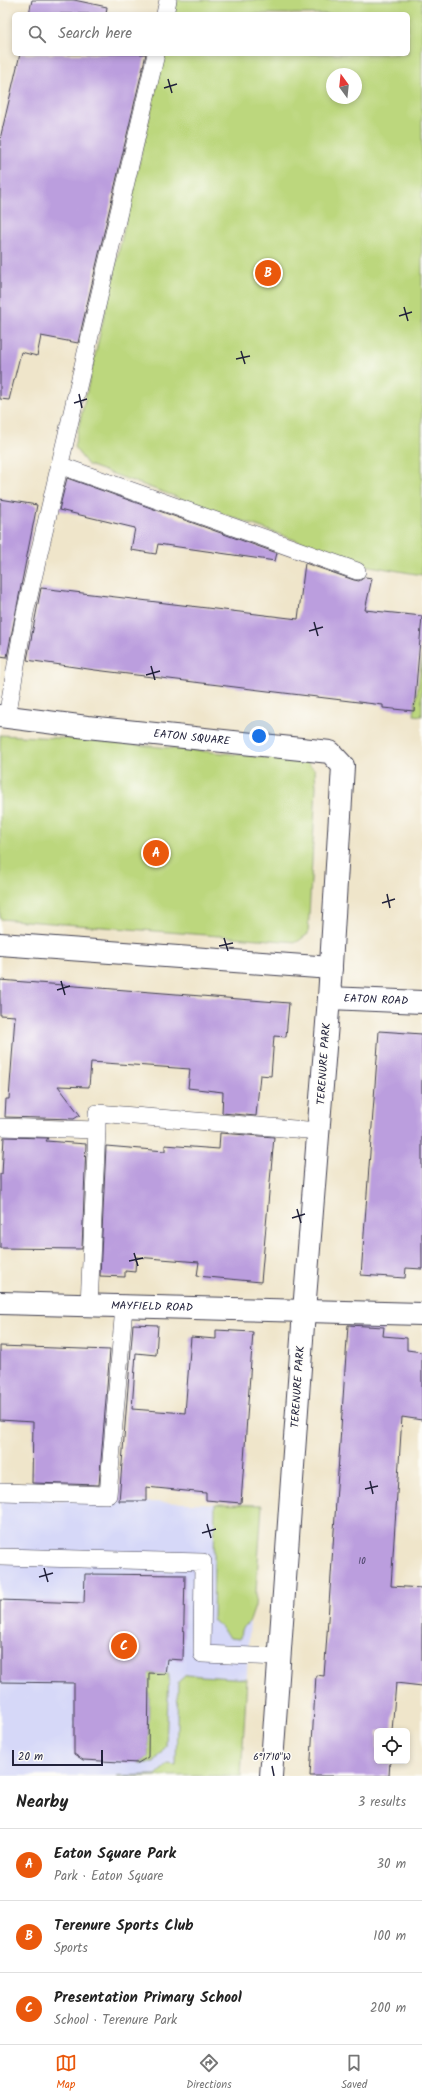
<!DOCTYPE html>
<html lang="en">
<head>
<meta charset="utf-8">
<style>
  :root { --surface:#fff; --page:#f2f2f2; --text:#222; --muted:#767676; --line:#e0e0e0; --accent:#ea580c }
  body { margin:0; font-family:Kalam,sans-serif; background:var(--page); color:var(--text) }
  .controls { position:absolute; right:12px; bottom:12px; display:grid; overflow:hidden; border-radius:6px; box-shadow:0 2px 6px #0003 }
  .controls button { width:36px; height:36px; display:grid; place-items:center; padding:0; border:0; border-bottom:1px solid var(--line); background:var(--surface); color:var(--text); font:20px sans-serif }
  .compass { position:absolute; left:326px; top:68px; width:36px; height:36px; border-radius:50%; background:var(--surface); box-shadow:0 2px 6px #0003; rotate:345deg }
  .scale { position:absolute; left:12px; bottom:10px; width:91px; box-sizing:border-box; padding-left:4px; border:2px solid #22223b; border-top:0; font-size:11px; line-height:14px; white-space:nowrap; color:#22223b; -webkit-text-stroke:3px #fdfcf7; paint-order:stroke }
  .you { position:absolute; left:259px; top:736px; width:14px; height:14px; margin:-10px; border:3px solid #fff; border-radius:50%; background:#1a73e8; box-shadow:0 0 0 6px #1a73e833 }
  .badge { display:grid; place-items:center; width:26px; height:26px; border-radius:50%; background:var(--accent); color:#fff; font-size:13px; font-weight:700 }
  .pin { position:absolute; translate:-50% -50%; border:2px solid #fff; box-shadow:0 1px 4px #0006 }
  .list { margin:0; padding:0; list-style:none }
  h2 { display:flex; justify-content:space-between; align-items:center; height:52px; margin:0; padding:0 16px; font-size:17px }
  h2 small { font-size:13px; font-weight:400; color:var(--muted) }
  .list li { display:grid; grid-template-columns:26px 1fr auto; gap:12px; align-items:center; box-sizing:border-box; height:72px; padding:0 16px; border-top:1px solid var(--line) }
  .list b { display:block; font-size:15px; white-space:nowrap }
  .list p { margin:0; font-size:13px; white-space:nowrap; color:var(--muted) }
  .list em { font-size:13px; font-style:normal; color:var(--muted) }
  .icon { flex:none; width:22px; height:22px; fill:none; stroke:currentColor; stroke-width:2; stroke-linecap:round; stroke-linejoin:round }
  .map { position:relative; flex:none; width:422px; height:1776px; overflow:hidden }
  .search { position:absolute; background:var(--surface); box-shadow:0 2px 6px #0003; left:12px; right:12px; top:12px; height:44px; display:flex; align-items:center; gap:10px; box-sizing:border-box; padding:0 14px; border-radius:6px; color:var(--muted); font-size:15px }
  .sheet { height:268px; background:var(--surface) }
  nav { display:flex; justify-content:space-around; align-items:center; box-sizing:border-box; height:56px; border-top:1px solid var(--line); background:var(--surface); font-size:11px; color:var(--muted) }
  nav a { display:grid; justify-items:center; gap:2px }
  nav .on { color:var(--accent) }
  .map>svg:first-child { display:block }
  .built { fill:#d6d8f8 }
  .green { fill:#bcd77d; stroke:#6f7c5c; fill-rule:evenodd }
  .building { fill:#bb9ede }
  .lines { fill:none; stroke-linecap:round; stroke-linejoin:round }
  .service-casing { stroke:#413f50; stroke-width:18 }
  .minor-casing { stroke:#413f50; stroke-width:24 }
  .service { stroke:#fff; stroke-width:17 }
  .minor { stroke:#fff; stroke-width:22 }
  .ticks { fill:none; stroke:#22223b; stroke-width:1.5 }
  .labels { text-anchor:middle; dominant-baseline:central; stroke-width:3; stroke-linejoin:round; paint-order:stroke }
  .number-label { font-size:9px; fill:#484164 }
  .street-label { font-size:11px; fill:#22223b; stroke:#fdfcf7 }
  .ticks-label { font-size:10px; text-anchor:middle; fill:#22223b; stroke:#fdfcf7; stroke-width:3; stroke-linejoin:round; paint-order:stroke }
</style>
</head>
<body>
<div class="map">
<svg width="422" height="1776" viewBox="0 0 422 1776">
  <rect width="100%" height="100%" fill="#fdfcf7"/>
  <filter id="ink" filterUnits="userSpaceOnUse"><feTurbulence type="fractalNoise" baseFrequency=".025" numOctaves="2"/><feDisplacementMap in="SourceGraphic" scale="8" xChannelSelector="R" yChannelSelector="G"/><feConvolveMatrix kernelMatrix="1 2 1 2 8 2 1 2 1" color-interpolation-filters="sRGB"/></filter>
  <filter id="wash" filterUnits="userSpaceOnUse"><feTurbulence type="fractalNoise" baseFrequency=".012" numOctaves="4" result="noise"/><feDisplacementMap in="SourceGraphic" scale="16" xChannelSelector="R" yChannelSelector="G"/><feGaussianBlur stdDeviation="0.9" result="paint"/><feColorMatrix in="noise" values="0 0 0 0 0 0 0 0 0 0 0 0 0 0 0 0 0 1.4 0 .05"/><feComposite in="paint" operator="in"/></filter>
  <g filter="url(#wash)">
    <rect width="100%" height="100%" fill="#efe5ca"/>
    <path class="built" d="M 0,1498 L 262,1505 L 255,1606 L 250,1621 L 241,1776 L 0,1776 Z"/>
    <path class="green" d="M 176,0 L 422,0 L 422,575 L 364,565 L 88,465 L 74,447 L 164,54 L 408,54 L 408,14 L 173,14 ZM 332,74 L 356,74 L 356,98 L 332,98 Z
      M 422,656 L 422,716 L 414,715 Z
      M 0,735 L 76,739 L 306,761 L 315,770 L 316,787 L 308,934 L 297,942 L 0,919 Z
      M 215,1504 L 262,1505 L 255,1606 L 250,1621 L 241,1630 L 240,1639 L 230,1638 L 213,1619 Z
      M 138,1673 L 169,1674 L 166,1746 L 154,1763 L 138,1763 L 148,1757 L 149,1693 L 140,1687 Z
      M 186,1675 L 247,1679 L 241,1776 L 117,1776 L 156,1775 L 168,1764 L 176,1765 L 178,1682 Z"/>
    <g id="blocks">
      <path class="building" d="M 32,0 L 74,0 L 107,7 L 106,14 L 29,14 Z
        M 20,54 L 146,54 L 78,343 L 41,336 L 37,356 L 21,352 L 9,400 L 0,399 L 0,139 Z
        M 67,478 L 277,553 L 275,561 L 158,544 L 156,554 L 131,550 L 135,528 L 59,510 Z
        M 0,499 L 37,505 L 7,657 L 0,656 Z
        M 305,563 L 354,580 L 359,581 L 365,577 L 372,578 L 365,610 L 422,616 L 414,711 L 383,708 L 383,705 L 95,670 L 27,660 L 41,588 L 298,619 Z
        M 0,980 L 289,1003 L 286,1037 L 274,1036 L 271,1076 L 260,1075 L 256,1116 L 222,1113 L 223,1092 L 188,1088 L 190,1069 L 91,1062 L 89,1087 L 58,1086 L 80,1115 L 74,1119 L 5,1117 L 6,1099 L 9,1099 L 15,1016 L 0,1015 Z
        M 379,1031 L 422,1034 L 422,1269 L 406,1268 L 405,1278 L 361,1275 Z
        M 220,1133 L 274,1137 L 261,1282 L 197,1276 L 199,1262 L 136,1257 L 135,1272 L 125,1271 L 125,1277 L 100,1276 L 106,1146 L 165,1151 L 165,1145 L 219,1149 Z
        M 4,1137 L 48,1138 L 46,1141 L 86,1144 L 82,1249 L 0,1248 L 0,1174 L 2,1174 Z
        M 133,1324 L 158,1325 L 156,1355 L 136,1353 L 132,1409 L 185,1413 L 191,1337 L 216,1339 L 216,1330 L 253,1332 L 241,1503 L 206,1500 L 206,1493 L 146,1487 L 146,1501 L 119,1501 Z
        M 348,1325 L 384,1327 L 383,1336 L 407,1338 L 407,1350 L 422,1352 L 422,1420 L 402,1417 L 391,1586 L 422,1588 L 422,1686 L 396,1683 L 392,1731 L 377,1731 L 377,1761 L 390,1761 L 389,1776 L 310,1776 L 316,1675 L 324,1676 L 326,1649 Z
        M 0,1346 L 110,1350 L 99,1485 L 32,1483 L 33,1422 L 0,1420 Z
        M 85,1574 L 185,1575 L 183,1660 L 167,1659 L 165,1674 L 149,1673 L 148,1757 L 138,1763 L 83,1760 L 74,1754 L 74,1683 L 0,1682 L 0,1600 L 84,1603 Z"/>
    </g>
  </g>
  <g filter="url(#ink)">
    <use href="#blocks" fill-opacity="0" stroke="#413f50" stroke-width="1"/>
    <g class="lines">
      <defs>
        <path id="service" d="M 165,14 L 168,0
          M 59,465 L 357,571
          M 7,717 L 25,613 L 156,54
          M 0,1127 L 97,1130 L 89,1305
          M 97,1130 L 97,1113 L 319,1131
          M 0,1492 L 108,1495 L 124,1307
          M 0,1557 L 203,1562 L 202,1654 L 279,1657"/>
        <g id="minor">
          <path id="s1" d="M 0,716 L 87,727 L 330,752 L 343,766 L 329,998 L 304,1311 L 271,1776"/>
          <path d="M 0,944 L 331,968"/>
          <path id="s2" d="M 329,998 L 422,1002"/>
          <path id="s3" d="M 0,1303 L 422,1314"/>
        </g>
      </defs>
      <use href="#service" class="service-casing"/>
      <use href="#minor" class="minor-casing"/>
      <use href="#service" class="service"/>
      <use href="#minor" class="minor"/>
    </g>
  </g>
  <path class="ticks" d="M 168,79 L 172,93M 164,88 L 177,84M 404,307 L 408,321M 399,316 L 412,312M 241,351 L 245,364M 236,359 L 250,356M 79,394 L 82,408M 74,403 L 87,399M 314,622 L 318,636M 309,631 L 323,627M 151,666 L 155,680M 146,675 L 160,671M 387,894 L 390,908M 382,903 L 395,899M 224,938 L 228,951M 219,946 L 233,943M 61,981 L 65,995M 57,990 L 70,986M 297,1209 L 301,1223M 292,1218 L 305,1214M 134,1253 L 138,1266M 129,1261 L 143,1258M 370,1481 L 373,1494M 365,1489 L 378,1486M 207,1524 L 211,1538M 202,1533 L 216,1529M 44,1568 L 48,1582M 39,1577 L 53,1573M 272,1766 L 274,1776"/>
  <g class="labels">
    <g class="number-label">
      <text x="362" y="1561">10</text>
    </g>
    <g class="street-label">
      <text stroke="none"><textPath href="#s1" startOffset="193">EATON SQUARE</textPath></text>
      <text stroke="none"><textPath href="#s2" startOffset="47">EATON ROAD</textPath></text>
      <text transform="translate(324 1064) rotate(-86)">TERENURE PARK</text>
      <text stroke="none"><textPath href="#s3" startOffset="152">MAYFIELD ROAD</textPath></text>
      <text transform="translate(298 1387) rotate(-86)">TERENURE PARK</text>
    </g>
  </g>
  <g class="ticks-label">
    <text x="272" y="1760">6°17'10"W</text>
  </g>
</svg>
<div class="controls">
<button><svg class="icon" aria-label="locate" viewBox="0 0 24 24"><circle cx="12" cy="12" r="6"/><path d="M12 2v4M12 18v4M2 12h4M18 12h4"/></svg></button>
</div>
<svg class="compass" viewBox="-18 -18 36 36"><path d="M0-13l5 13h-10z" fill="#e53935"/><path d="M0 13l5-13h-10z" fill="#767676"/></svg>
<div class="scale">20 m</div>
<div class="you"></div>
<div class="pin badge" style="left:156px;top:853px">A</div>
<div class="pin badge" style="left:268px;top:273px">B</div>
<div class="pin badge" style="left:124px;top:1646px">C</div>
<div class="search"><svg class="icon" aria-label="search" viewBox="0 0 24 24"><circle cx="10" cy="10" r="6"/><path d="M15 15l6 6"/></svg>Search here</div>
</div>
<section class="sheet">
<h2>Nearby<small>3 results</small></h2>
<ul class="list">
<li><span class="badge">A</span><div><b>Eaton Square Park</b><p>Park · Eaton Square</p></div><em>30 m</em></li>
<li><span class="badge">B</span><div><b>Terenure Sports Club</b><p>Sports</p></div><em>100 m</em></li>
<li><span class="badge">C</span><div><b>Presentation Primary School</b><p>School · Terenure Park</p></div><em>200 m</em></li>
</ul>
</section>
<nav>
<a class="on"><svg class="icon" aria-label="map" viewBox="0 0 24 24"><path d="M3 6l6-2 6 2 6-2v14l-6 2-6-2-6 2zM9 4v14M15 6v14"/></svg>Map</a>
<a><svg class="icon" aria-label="directions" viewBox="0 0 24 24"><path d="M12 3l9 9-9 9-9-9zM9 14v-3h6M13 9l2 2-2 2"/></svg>Directions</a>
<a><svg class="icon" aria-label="saved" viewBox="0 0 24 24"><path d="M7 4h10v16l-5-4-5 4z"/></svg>Saved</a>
</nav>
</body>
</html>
